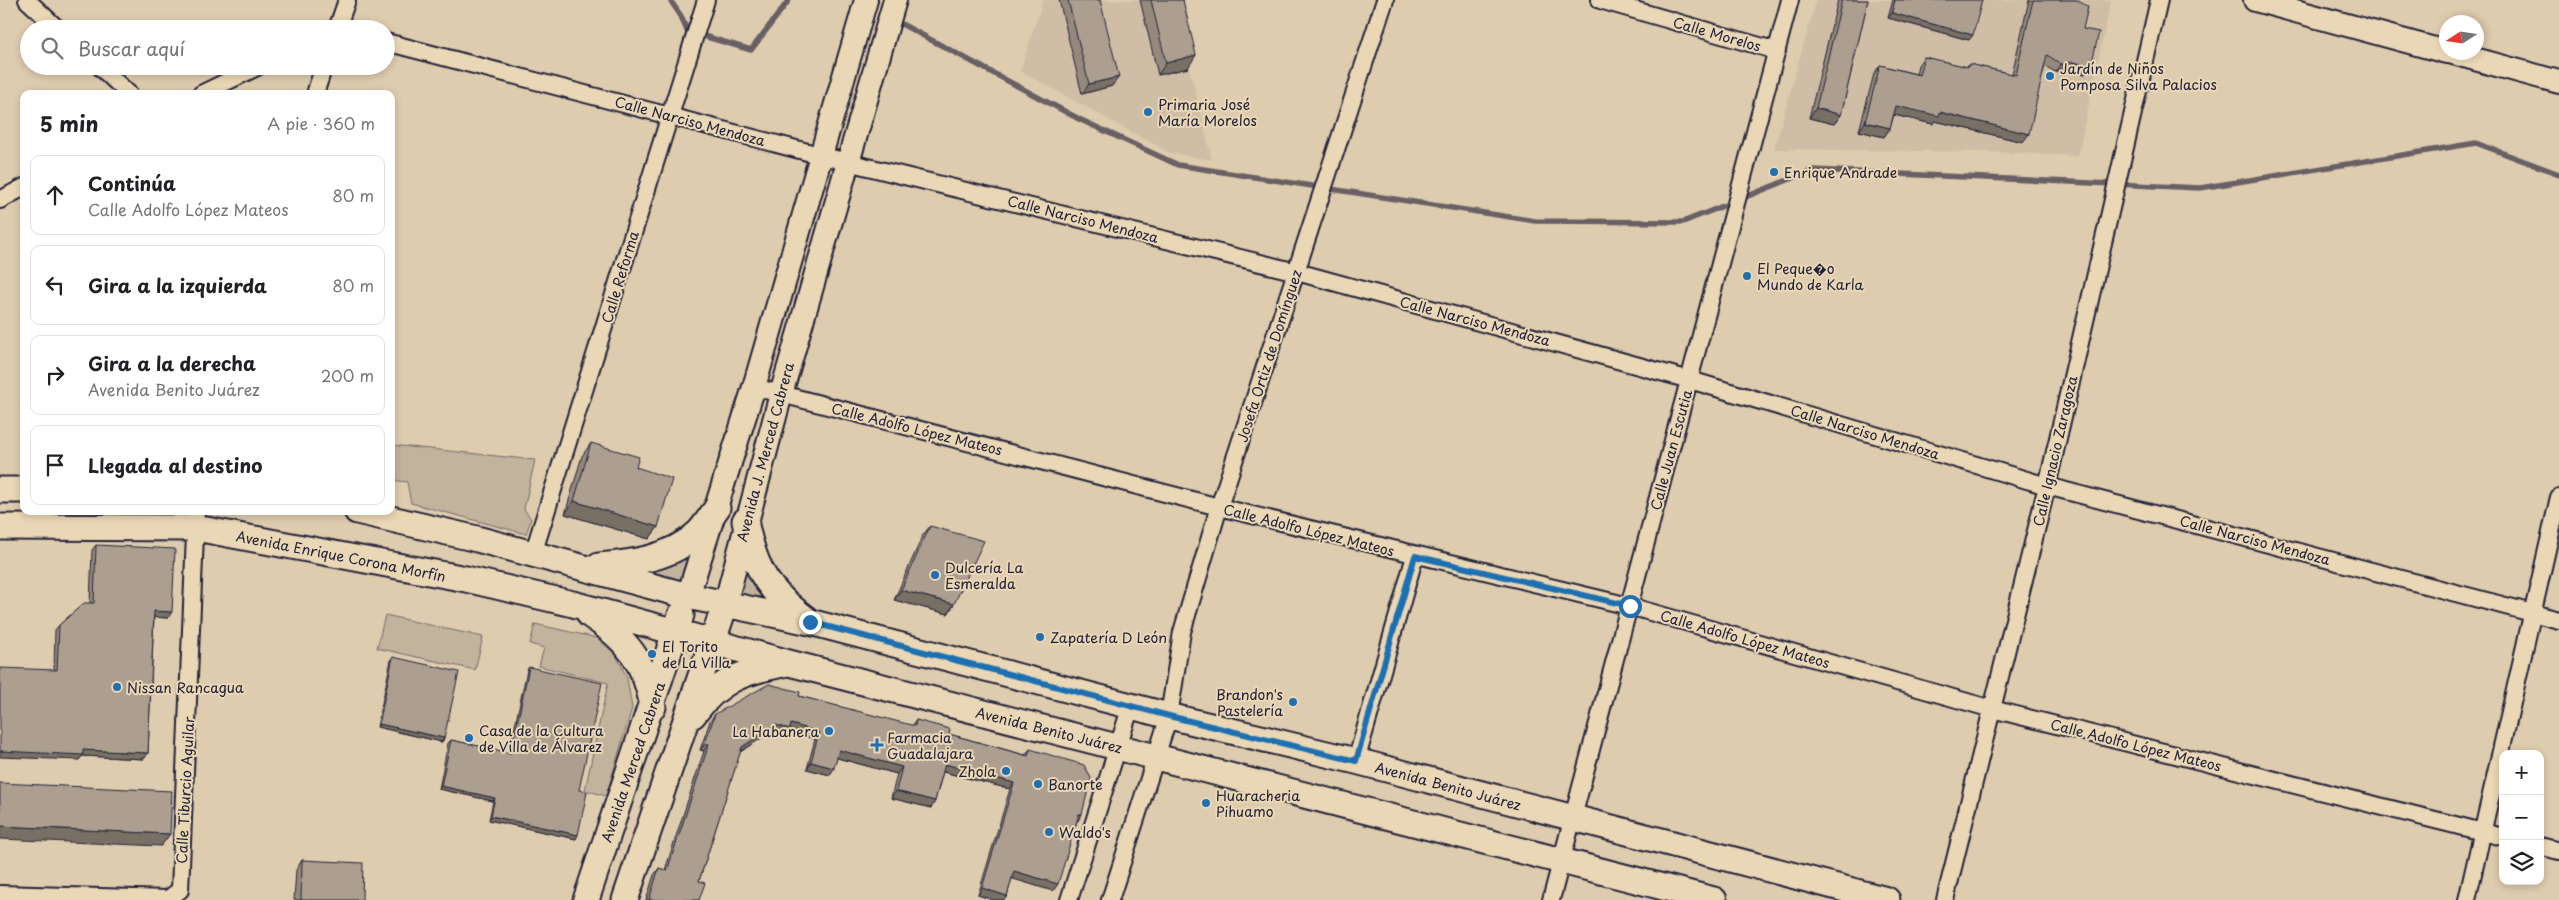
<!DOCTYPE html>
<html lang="es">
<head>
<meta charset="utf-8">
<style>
  :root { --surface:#fff; --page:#f6f6f6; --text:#202124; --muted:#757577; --line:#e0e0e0 }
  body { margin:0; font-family:"Playpen Sans",sans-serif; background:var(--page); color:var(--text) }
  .controls { position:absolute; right:15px; bottom:15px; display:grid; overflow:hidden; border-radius:10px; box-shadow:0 2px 8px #0003 }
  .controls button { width:45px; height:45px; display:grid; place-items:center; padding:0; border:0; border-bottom:1px solid var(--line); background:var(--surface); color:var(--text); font:25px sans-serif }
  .compass { position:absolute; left:2439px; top:15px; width:45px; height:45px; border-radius:50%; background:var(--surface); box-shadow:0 2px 8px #0003; rotate:258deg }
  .stop { position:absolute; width:15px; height:15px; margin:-11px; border:4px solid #1f6fb2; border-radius:50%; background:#fff }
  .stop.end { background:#1f6fb2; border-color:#fff; box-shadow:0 1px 5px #0008 }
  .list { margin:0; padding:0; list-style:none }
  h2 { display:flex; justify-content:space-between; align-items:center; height:65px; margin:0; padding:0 20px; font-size:21px }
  h2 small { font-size:16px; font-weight:400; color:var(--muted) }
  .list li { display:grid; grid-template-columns:32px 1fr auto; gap:15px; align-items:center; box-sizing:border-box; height:80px; margin:0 10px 10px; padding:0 10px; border:1px solid var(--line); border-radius:10px }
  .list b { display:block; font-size:19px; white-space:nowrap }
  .list p { margin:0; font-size:16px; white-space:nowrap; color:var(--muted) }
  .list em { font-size:16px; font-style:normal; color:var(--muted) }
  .icon { flex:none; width:28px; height:28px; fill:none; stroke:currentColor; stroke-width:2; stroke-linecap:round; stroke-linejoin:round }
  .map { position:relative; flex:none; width:2559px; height:900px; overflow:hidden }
  .search { position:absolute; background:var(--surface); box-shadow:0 2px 8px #0003; left:20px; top:20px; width:375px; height:55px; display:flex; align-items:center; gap:12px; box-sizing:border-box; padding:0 18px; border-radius:28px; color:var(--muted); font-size:19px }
  .panel { position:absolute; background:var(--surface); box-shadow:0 2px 8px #0003; left:20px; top:90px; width:375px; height:425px; border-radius:10px }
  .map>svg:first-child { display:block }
  .built { fill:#cfbea5 }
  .green { fill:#c2b39d; stroke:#726a6c }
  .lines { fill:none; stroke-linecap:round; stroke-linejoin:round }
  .stream { stroke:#686165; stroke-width:5.5 }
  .street-casing { stroke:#22223b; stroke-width:20 }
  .secondary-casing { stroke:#22223b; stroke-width:26 }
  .primary-casing { stroke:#22223b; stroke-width:29 }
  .street { stroke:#ead7b5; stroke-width:16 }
  .secondary { stroke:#ead7b5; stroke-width:22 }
  .primary { stroke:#ead7b5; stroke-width:25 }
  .wall { fill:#94897c; stroke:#22223b }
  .shaded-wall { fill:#786f65; stroke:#22223b }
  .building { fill:#ac9f90; stroke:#22223b }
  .route { stroke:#1f6fb2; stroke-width:6 }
  .poi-dot { fill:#1f6fb2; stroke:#ead7b5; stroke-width:2 }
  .labels { text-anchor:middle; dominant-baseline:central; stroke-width:4; stroke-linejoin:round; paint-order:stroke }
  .street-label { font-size:14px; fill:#22223b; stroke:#ead7b5 }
  .poi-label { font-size:14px; fill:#22223b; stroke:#ead7b5; text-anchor:start }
</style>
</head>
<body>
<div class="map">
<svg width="2559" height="900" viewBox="0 0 2559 900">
  <rect width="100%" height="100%" fill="#deccae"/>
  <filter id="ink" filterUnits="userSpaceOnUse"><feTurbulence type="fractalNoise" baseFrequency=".02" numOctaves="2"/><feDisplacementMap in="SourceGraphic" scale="10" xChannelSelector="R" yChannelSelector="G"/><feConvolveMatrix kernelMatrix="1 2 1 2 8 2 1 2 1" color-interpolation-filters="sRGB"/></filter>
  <g filter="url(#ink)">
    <path class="built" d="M 1043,0 L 1173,0 L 1212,160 L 1170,153 L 1020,71 Z
      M 1816,0 L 2111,0 L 2078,156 L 1987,152 L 1774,149 Z"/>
    <path class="green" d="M 391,445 L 535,460 L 524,509 L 531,519 L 526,534 L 411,503 L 407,482 L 391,480 Z
      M 697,545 L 685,583 L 640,572 Z
      M 745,554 L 777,605 L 733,594 Z
      M 385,615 L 483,637 L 475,670 L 377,648 Z
      M 535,624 L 597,638 L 616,655 L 627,678 L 632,708 L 606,796 L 585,790 L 608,683 L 539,666 L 544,648 L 530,644 Z"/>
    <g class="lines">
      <path class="stream" d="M 670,0 L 681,16 L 687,31 L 751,50 L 789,0
        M 894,20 L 1079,119 L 1178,165 L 1535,221 L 1683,222 L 1813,170 L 2200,188 L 2476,143 L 2559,174"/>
      <defs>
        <path id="street" d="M 27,0 L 58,29
          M 1600,0 L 1777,51
          M 337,29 L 347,0
          M 386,42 L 819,155 L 1297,272 L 1690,380 L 2047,486 L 2559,620
          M 99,66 L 129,94
          M 201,94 L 259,66
          M 315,94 L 324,66
          M 0,200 L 24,187
          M 754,387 L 1219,507 L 1629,606 L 1992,709 L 2503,837
          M 533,554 L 706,0
          M 1356,761 L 1415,556
          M 2540,846 L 2559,851
          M 0,894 L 168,899 L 180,890 L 196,511
          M 1069,900 L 1131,706
          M 1110,900 L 1169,716 L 1182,632 L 1219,507 L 1385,0
          M 1551,900 L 1790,0
          M 1945,900 L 2047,486 L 2159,0
          M 2467,900 L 2559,497"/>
        <path id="secondary" d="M 2255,0 L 2446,52
          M 2449,52 L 2559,82
          M 688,596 L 754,387 L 866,0
          M 725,605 L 781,394 L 895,0"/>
        <path id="primary" d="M 0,490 L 24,490
          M 357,511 L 477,539 L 688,596 L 810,622 L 1169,716 L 1356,761 L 1887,900
          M 745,521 C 755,570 767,590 806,619
          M 0,527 L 196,528 L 466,579 L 573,604 L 789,663 L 1714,900
          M 599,566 C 634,563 671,558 698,533 C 705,526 711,516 717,508
          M 590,615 C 628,640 645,662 653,707
          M 693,715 C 719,680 742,672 783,664
          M 586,900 L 681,615
          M 625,900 L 725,605"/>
      </defs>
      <use href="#street" class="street-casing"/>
      <use href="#secondary" class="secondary-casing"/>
      <use href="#primary" class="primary-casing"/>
      <use href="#street" class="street"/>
      <use href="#secondary" class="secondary"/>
      <use href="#primary" class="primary"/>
    </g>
    <path class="wall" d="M 1059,0 L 1100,0 L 1112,86 L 1082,94 Z
      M 1140,0 L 1183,0 L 1188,68 L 1158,75 Z
      M 1838,0 L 1868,0 L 1841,115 L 1834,124 L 1809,118 Z
      M 1893,0 L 1982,0 L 1969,40 L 1888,18 Z
      M 2029,0 L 2077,0 L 2091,66 L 2085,74 L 2067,70 L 2055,72 L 2045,66 L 2023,142 L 1935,121 L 1933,124 L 1894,115 L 1890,128 L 1884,137 L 1859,131 L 1874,74 L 1880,65 L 1916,74 L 1918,65 L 1924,57 L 1967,67 L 1969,64 L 2012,74 Z
      M 591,443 L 636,467 L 658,527 L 649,539 L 565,514 L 582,456 Z
      M 930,526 L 954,604 L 948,614 L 894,600 L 923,535 Z
      M 96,545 L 168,618 L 154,617 L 148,753 L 144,759 L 82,756 L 79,760 L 54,670 L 55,630 L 59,625 L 90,603 L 92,550 Z
      M 393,657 L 444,738 L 442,742 L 377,727 L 391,660 Z
      M 529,667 L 579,790 L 576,839 L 489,820 L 493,801 L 439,789 L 448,743 L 451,740 L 509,753 L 527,670 Z
      M 799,696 L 912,726 L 916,720 L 949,734 L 1025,755 L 1030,749 L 1082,814 L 1077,821 L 1053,891 L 1012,878 L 1007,896 L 1004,900 L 993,900 L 978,895 L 1010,789 L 943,772 L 935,801 L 931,808 L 891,798 L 897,774 L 837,758 L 830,775 L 807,769 L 815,739 L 788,731 L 785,735 L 771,732 L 740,752 L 699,881 L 699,900 L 646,900 L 654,875 L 659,868 L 665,870 L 704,751 L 700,750 L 710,721 L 715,714 Z
      M 302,860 L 362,900 L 294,900 L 296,870 Z"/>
    <path class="shaded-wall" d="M 1892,13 L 1973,35 L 1969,40 L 1888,18 Z
      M 1196,55 L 1188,68 L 1158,75 L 1166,63 Z
      M 2073,62 L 2091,66 L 2085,74 L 2067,70 L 2055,72 L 2061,64 Z
      M 1119,77 L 1112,86 L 1082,94 L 1089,84 Z
      M 1896,106 L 1940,112 L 2029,134 L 2023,142 L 1935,121 L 1933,124 L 1890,114 Z
      M 1816,108 L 1841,115 L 1834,124 L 1809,118 Z
      M 1865,122 L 1890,128 L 1884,137 L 1859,131 Z
      M 574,501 L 658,527 L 649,539 L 565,514 Z
      M 901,590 L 954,604 L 948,614 L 894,600 Z
      M 154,611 L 172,612 L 168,618 L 150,617 Z
      M 379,724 L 444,738 L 442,742 L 377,727 Z
      M 791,724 L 819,732 L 815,739 L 788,731 L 785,735 L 771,732 L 737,754 L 742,747 L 776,725 Z
      M 705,743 L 709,744 L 704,751 L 700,750 Z
      M 83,750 L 148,753 L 144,759 L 82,756 L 79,760 L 0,757 L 0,751 Z
      M 839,750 L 902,767 L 897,774 L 834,757 Z
      M 811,762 L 834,768 L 830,775 L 807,769 Z
      M 945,764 L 1014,783 L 1010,789 L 940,771 Z
      M 441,786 L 495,798 L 493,801 L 439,789 Z
      M 896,791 L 935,801 L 931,808 L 891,798 Z
      M 1079,814 L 1082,814 L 1078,821 L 1074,821 Z
      M 491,816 L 578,835 L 576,839 L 489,820 Z
      M 0,826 L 170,834 L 161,846 L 0,839 Z
      M 1014,871 L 1058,884 L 1053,891 L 1010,878 Z
      M 982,888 L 1007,896 L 1004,900 L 993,900 L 978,895 Z"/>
    <path class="building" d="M 1068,0 L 1100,0 L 1119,77 L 1089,84 Z
      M 1151,0 L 1183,0 L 1196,55 L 1166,63 Z
      M 1842,0 L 1868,0 L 1841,115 L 1816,108 Z
      M 1895,0 L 1982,0 L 1973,35 L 1892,13 Z
      M 2033,0 L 2077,0 L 2088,7 L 2083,29 L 2099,32 L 2091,66 L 2073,62 L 2061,64 L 2047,55 L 2029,134 L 1940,112 L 1939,116 L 1896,106 L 1890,128 L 1865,122 L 1880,65 L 1919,75 L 1924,57 L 1968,67 L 1969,64 L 2016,75 Z
      M 591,443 L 639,457 L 636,467 L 672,479 L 658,527 L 574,501 Z
      M 930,526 L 984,541 L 954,604 L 901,590 Z
      M 96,545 L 175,549 L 172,612 L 154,611 L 148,753 L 83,750 L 83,755 L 0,751 L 0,668 L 57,670 L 59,625 L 84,603 L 94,603 Z
      M 393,657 L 459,672 L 444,738 L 379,724 Z
      M 529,667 L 602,683 L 579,790 L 587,792 L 578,835 L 491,816 L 495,798 L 441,786 L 451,740 L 511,753 Z
      M 769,684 L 800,692 L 799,696 L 915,726 L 916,720 L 950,729 L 949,734 L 1028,756 L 1030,749 L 1084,765 L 1091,778 L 1082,814 L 1079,814 L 1058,884 L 1014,871 L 1007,896 L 982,888 L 1014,783 L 945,764 L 935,801 L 896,791 L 902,767 L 839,750 L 834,768 L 811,762 L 819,732 L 791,724 L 790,729 L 776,725 L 742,747 L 699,881 L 705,883 L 699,900 L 649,900 L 659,868 L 667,871 L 709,744 L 705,743 L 715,714 Z
      M 0,783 L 172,791 L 170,834 L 0,826 Z
      M 302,860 L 363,863 L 362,900 L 301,900 Z"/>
  </g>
  <g class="lines" filter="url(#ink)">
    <path class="route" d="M 810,622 L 1169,716 L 1356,761 L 1415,556 L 1630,606"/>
  </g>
  <g class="poi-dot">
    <circle cx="2050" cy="76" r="5"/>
    <circle cx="1148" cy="112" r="5"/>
    <circle cx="1774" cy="172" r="5"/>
    <circle cx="1747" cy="276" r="5"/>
    <circle cx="935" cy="575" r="5"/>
    <circle cx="1040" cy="637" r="5"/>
    <circle cx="652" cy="654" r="5"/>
    <circle cx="117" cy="687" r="5"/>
    <circle cx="1293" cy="702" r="5"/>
    <circle cx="829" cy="731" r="5"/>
    <circle cx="469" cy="738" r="5"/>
    <path d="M874.5 737.5h5v5h5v5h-5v5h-5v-5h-5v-5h5z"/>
    <circle cx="1006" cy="771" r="5"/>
    <circle cx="1038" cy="784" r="5"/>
    <circle cx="1206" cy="803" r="5"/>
    <circle cx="1049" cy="832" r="5"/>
  </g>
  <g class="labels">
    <g class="street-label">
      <text transform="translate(1717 34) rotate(16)">Calle Morelos</text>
      <text transform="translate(690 121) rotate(15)">Calle Narciso Mendoza</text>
      <text transform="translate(1083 219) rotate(14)">Calle Narciso Mendoza</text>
      <text transform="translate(620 277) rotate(-73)">Calle Reforma</text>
      <text transform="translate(1475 321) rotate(15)">Calle Narciso Mendoza</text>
      <text transform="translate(1269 356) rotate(-72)">Josefa Ortiz de Domínguez</text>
      <text transform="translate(917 429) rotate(14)">Calle Adolfo López Mateos</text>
      <text transform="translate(1865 432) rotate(17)">Calle Narciso Mendoza</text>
      <text transform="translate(1671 450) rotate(-75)">Calle Juan Escutia</text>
      <text transform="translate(2055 451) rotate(-77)">Calle Ignacio Zaragoza</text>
      <text transform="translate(765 452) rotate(-75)">Avenida J. Merced Cabrera</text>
      <text transform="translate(1309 530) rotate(14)">Calle Adolfo López Mateos</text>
      <text transform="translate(2255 540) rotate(15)">Calle Narciso Mendoza</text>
      <text transform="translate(341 556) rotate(11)">Avenida Enrique Corona Morfín</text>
      <text transform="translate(1745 639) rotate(16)">Calle Adolfo López Mateos</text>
      <text transform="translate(1049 730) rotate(14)">Avenida Benito Juárez</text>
      <text transform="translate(2136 745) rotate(14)">Calle Adolfo López Mateos</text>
      <text transform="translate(633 762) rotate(-71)">Avenida Merced Cabrera</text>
      <text transform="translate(1448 786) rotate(15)">Avenida Benito Juárez</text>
      <text transform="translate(185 790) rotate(-87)">Calle Tiburcio Aguilar</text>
    </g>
    <g class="poi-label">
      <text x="2060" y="68">Jardín de Niños<tspan x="2060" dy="16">Pomposa Silva Palacios</tspan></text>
      <text x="1158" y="104">Primaria José<tspan x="1158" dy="16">María Morelos</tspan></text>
      <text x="1784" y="172">Enrique Andrade</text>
      <text x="1757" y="268">El Peque�o<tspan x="1757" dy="16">Mundo de Karla</tspan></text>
      <text x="945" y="567">Dulcería La<tspan x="945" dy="16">Esmeralda</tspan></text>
      <text x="1050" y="637">Zapatería D León</text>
      <text x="662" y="646">El Torito<tspan x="662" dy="16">de La Villa</tspan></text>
      <text x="127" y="687">Nissan Rancagua</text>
      <text x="1283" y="694" text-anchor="end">Brandon's<tspan x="1283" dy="16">Pastelería</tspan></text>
      <text x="479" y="730">Casa de la Cultura<tspan x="479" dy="16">de Villa de Álvarez</tspan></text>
      <text x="819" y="731" text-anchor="end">La Habanera</text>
      <text x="887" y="737">Farmacia<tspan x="887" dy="16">Guadalajara</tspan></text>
      <text x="996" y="771" text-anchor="end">Zhola</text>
      <text x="1048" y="784">Banorte</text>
      <text x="1216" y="795">Huaracheria<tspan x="1216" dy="16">Pihuamo</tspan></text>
      <text x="1059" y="832">Waldo's</text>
    </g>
  </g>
</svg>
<div class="controls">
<button>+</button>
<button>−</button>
<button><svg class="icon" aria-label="layers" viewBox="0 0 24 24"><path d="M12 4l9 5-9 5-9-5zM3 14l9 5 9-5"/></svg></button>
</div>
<svg class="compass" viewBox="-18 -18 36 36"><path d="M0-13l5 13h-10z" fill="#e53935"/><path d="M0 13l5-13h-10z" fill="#757577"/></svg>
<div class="stop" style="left:1630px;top:606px"></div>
<div class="stop end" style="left:810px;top:622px"></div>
<div class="search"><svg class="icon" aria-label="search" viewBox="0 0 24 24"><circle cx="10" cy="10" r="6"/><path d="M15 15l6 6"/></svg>Buscar aquí</div>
<section class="panel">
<h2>5 min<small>A pie · 360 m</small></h2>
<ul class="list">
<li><svg class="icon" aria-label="ahead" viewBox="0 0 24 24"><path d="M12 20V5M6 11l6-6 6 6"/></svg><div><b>Continúa</b><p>Calle Adolfo López Mateos</p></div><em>80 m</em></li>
<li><svg class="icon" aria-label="left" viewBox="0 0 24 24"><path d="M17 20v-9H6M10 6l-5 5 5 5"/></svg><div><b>Gira a la izquierda</b></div><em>80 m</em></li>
<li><svg class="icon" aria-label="right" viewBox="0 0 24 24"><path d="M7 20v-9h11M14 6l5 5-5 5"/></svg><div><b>Gira a la derecha</b><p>Avenida Benito Juárez</p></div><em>200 m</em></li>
<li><svg class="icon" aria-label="arrive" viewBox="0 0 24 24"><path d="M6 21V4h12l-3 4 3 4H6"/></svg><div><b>Llegada al destino</b></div></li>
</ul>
</section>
</div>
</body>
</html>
